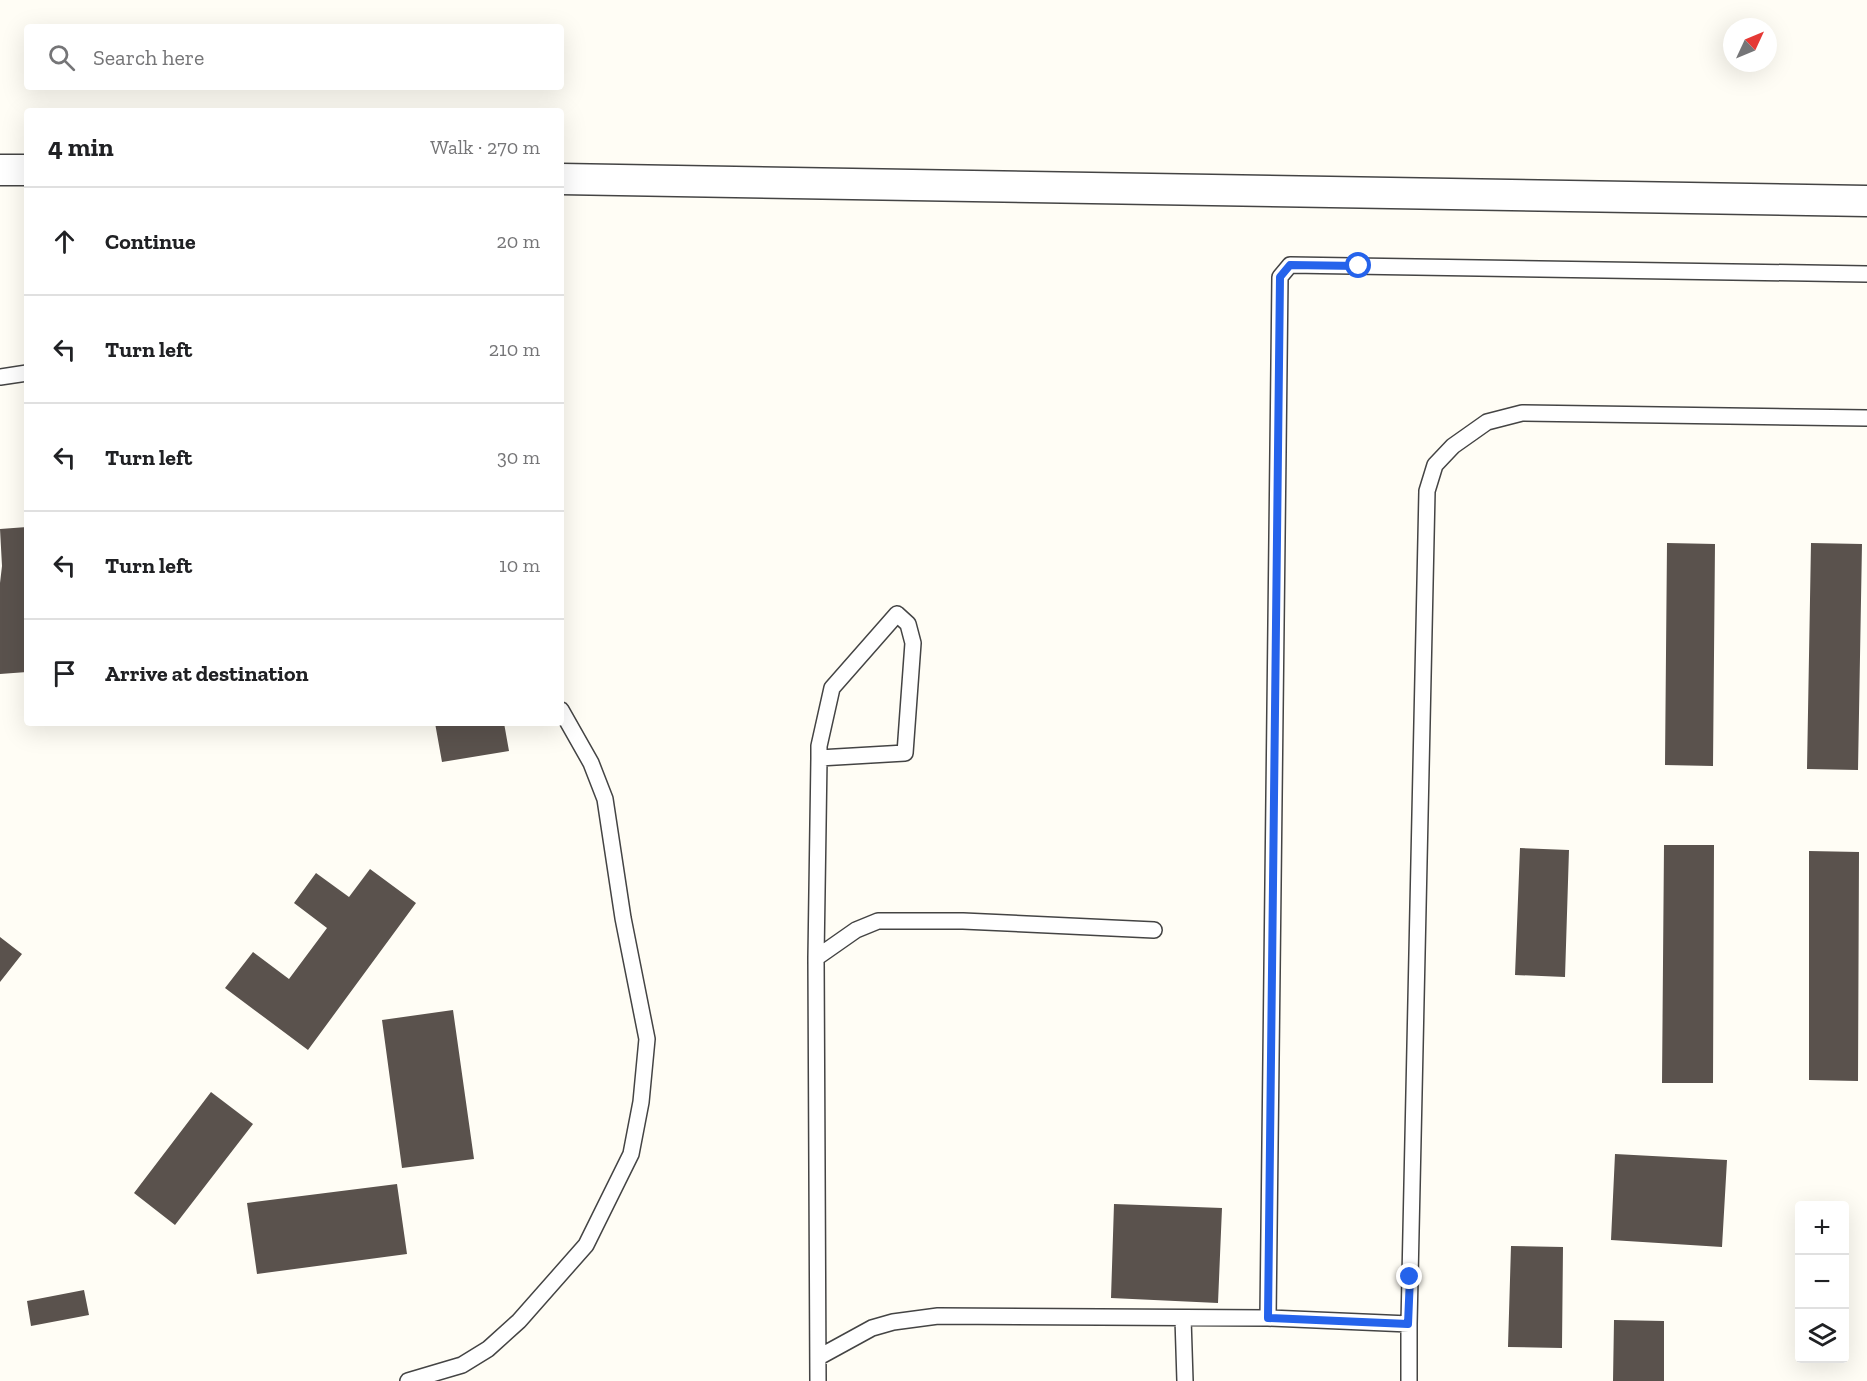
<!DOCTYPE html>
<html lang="en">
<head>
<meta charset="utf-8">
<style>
  :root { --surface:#fff; --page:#f6f6f6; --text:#202124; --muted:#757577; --line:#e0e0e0 }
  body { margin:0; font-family:"Zilla Slab",serif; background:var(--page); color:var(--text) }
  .controls { position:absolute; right:18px; bottom:18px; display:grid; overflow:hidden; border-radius:6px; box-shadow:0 6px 24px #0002 }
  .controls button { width:54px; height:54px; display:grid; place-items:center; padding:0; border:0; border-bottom:2px solid var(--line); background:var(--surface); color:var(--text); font:30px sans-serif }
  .compass { position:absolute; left:1723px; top:18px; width:54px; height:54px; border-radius:50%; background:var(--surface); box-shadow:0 6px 24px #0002; rotate:46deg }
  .stop { position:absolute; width:18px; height:18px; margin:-14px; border:4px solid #2563eb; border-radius:50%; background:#fff }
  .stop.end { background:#2563eb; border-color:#fff; box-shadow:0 2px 6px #0008 }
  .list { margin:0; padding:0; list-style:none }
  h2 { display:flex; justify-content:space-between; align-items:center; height:78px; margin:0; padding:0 24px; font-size:26px }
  h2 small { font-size:20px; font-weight:400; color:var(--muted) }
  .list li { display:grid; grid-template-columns:39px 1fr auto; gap:18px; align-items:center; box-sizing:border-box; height:108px; padding:0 24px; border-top:2px solid var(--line) }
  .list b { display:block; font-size:22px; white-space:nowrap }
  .list em { font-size:20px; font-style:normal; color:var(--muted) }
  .icon { flex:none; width:33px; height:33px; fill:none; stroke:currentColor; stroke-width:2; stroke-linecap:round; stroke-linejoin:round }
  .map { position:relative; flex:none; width:1867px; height:1381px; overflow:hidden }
  .search { position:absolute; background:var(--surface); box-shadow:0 6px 24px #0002; left:24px; top:24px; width:540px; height:66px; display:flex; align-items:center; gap:15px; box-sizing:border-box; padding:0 21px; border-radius:6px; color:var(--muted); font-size:22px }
  .panel { position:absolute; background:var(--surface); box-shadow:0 6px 24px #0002; left:24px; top:108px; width:540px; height:618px; border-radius:6px }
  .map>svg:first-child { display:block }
  .building { fill:#5a524d }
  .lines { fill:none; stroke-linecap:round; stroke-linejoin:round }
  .lane-casing { stroke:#444; stroke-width:18 }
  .street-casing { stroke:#444; stroke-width:33 }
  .lane { stroke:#fff; stroke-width:15 }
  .street { stroke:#fff; stroke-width:30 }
  .route { stroke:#2563eb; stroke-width:8 }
</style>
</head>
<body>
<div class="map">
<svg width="1867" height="1381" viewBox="0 0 1867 1381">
  <rect width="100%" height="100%" fill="#fffdf5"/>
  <path class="building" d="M 27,527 L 27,672 L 0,674 L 0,583 L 2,566 L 0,529 Z
    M 1667,543 L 1715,544 L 1713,766 L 1665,765 Z
    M 1811,543 L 1862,544 L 1858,770 L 1807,769 Z
    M 435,723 L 504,723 L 509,751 L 442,762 Z
    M 1664,845 L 1714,845 L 1713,1083 L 1662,1083 Z
    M 1520,848 L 1569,850 L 1565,977 L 1515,975 Z
    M 1809,851 L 1859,852 L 1858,1081 L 1809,1080 Z
    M 370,869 L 416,903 L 308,1050 L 225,988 L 253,952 L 289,979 L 327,928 L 294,903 L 316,873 L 349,897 Z
    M 0,937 L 22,954 L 0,982 Z
    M 453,1010 L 474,1159 L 402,1168 L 382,1020 Z
    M 211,1092 L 253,1124 L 175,1225 L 134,1193 Z
    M 1615,1154 L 1727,1160 L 1722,1247 L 1611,1240 Z
    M 397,1184 L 407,1254 L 257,1274 L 247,1203 Z
    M 1114,1204 L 1222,1208 L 1218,1303 L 1111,1298 Z
    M 1511,1246 L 1563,1247 L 1562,1348 L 1508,1347 Z
    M 84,1290 L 89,1315 L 31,1326 L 27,1301 Z
    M 1614,1320 L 1664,1321 L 1664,1381 L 1613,1381 Z"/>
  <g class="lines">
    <defs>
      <path id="lane" d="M 0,377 L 27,373
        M 816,958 L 856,930 L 878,921 L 963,921 L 1154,930
        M 1183,1318 L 1185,1381
        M 1268,1318 L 1280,277 L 1290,265 L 1867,274
        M 819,1357 L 872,1328 L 893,1322 L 938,1316 L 1268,1318 L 1409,1324
        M 408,1381 L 462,1365 L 488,1349 L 519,1321 L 586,1245 L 631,1154 L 641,1102 L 647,1039 L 623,918 L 605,799 L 591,763 L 561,710
        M 818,1381 L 816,958 L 819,758 L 819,746 L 832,688 L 897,614 L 908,624 L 913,643 L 905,753 L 819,758
        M 1409,1381 L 1409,1324 L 1427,491 L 1435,465 L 1453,446 L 1487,422 L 1522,413 L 1867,418"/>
      <path id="street" d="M 0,170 L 27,170
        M 561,179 L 1867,201"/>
    </defs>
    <use href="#lane" class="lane-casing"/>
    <use href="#street" class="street-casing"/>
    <use href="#lane" class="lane"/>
    <use href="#street" class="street"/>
  </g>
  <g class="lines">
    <path class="route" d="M 1359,266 L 1290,265 L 1280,277 L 1268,1318 L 1408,1324 L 1410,1277"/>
  </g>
</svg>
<div class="controls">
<button>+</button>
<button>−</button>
<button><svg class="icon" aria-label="layers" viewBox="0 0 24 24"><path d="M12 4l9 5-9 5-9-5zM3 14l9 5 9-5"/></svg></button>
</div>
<svg class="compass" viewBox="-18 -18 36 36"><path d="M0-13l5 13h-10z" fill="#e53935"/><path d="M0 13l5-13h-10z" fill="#757577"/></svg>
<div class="stop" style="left:1359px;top:266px"></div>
<div class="stop end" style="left:1410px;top:1277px"></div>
<div class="search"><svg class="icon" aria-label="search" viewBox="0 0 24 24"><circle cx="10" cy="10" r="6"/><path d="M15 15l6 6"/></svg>Search here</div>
<section class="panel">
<h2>4 min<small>Walk · 270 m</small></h2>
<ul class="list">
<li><svg class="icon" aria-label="ahead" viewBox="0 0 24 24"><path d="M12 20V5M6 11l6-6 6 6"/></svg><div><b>Continue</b></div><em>20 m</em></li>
<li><svg class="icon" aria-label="left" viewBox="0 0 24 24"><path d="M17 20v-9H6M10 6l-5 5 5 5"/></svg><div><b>Turn left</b></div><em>210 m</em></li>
<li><svg class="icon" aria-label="left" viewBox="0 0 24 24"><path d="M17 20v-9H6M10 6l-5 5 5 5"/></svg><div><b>Turn left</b></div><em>30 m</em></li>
<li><svg class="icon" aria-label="left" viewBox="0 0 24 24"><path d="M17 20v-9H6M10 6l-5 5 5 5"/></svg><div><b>Turn left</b></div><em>10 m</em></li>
<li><svg class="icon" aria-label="arrive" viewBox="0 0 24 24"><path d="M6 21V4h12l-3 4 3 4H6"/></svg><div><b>Arrive at destination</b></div></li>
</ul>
</section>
</div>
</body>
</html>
